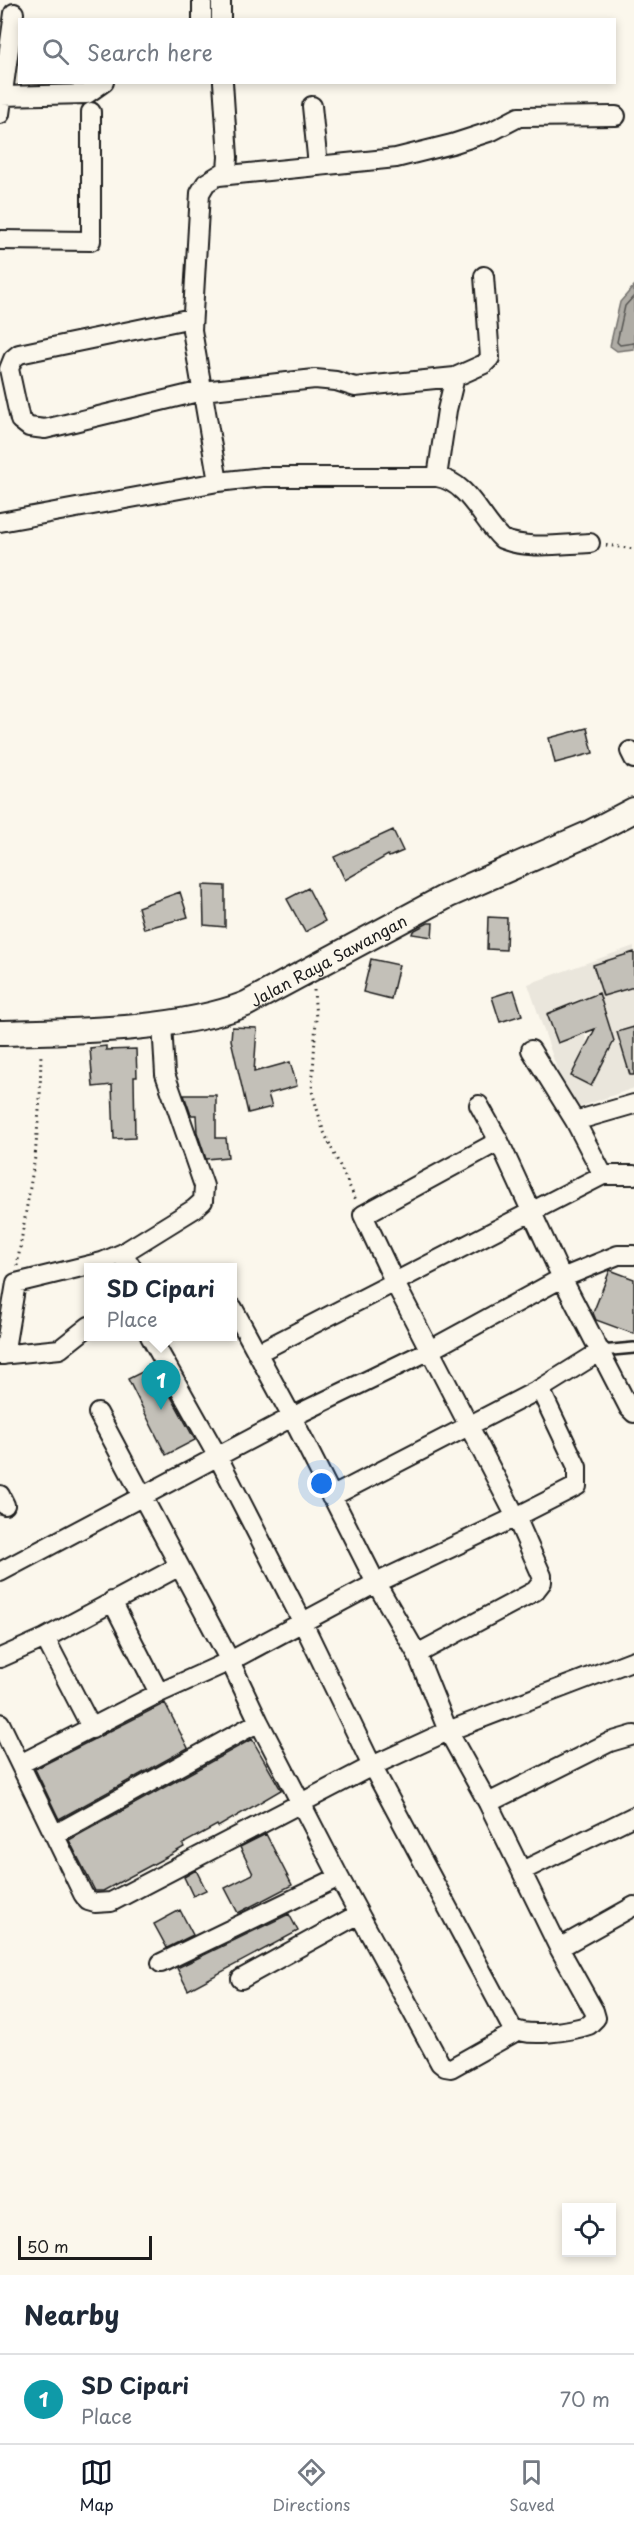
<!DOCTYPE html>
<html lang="en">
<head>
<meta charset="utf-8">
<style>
  :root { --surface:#fff; --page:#f6f6f7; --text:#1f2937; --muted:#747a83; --line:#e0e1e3; --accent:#111827 }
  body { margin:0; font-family:"Playpen Sans",sans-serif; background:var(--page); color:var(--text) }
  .controls { position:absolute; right:18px; bottom:18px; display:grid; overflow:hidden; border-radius:0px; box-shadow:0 3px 9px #0003 }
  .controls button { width:54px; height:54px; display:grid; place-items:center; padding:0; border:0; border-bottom:2px solid var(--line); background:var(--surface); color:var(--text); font:30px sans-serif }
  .scale { position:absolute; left:18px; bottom:15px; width:134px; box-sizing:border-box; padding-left:6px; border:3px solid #1c1c1c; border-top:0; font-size:16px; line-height:21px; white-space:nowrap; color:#1c1c1c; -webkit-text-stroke:4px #fbf7ec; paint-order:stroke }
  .you { position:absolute; left:322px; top:1484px; width:21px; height:21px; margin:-15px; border:4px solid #fff; border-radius:50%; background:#1a73e8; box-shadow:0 0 0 9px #1a73e833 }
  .badge { display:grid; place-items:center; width:39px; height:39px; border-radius:50%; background:var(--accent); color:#fff; font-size:20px; font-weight:700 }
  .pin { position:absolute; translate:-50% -50px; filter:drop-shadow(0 2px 3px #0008) }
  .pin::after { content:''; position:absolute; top:32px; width:21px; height:18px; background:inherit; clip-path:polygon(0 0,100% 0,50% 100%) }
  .popup { position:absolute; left:84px; top:1263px; width:153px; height:78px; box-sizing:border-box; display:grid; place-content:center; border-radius:0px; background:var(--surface); filter:drop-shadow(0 2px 4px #0005); font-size:20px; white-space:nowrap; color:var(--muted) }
  .popup b { font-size:22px; color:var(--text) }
  .popup::after { content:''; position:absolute; left:50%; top:100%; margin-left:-12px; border:12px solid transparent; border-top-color:var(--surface) }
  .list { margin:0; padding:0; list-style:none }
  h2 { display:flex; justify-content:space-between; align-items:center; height:78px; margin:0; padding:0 24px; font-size:26px }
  h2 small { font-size:20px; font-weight:400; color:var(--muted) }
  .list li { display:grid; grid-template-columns:39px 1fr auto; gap:18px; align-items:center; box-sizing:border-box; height:90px; padding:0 24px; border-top:2px solid var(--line) }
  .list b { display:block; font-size:22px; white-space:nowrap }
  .list p { margin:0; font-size:20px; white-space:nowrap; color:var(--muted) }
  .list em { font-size:20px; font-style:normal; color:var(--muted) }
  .icon { flex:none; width:33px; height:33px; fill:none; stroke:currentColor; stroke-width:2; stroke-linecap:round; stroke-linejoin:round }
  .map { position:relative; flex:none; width:634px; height:2275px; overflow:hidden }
  .search { position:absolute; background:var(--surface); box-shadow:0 3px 9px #0003; left:18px; right:18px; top:18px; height:66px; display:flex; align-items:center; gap:15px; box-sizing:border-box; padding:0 21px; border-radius:0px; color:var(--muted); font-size:22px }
  .sheet { height:168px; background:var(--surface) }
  nav { display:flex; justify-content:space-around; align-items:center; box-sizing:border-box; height:84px; border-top:2px solid var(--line); background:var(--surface); font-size:16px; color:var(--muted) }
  nav a { display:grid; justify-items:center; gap:3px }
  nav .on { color:var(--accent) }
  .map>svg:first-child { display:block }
  .built { fill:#eae6dc; fill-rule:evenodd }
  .water { fill:#afaca5; stroke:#74726e; stroke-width:1.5 }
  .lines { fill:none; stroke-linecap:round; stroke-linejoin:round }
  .shore { stroke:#575653; stroke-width:1.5 }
  .building { fill:#c3c0b8; stroke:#1c1c1c; stroke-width:1.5 }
  .lane-casing { stroke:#1c1c1c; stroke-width:14 }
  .street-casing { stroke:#1c1c1c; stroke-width:22 }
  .secondary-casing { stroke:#1c1c1c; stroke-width:28 }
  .path { stroke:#1c1c1c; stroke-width:3; stroke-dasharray:1.5 4.5; stroke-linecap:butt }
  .lane { stroke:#fbf7ec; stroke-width:9 }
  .street { stroke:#fbf7ec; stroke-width:18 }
  .secondary { stroke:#fbf7ec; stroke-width:24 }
  .labels { text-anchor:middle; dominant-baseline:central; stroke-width:4.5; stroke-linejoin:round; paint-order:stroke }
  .street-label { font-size:16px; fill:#1c1c1c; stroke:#fbf7ec }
</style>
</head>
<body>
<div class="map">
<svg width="634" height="2275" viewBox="0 0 634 2275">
  <rect width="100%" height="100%" fill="#fbf7ec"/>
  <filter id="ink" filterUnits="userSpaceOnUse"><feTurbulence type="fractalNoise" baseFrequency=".0167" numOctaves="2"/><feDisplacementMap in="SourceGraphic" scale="12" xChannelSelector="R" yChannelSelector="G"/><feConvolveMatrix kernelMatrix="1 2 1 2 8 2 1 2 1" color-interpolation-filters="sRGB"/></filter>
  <g filter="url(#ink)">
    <path class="built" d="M 634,946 L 634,952 L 593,965 L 603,996 L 634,987 L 634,1027 L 618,1032 L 634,1061 L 634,1088 L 571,1110 L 528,984 ZM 599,993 L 613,1037 L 588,1045 L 574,1001 ZM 567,1006 L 578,1035 L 558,1043 L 547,1014 ZM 583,1052 L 603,1062 L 591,1086 L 571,1076 Z"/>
    <path class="water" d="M 634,286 L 634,349 L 617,351 L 610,346 L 620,302 Z"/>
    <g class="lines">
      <path class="shore" d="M 634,296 L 625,306 L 617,342 L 620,345 L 634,343"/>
    </g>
    <path class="building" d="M 587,728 L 593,753 L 555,763 L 549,738 Z
      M 393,830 L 403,851 L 389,857 L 388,855 L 345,880 L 334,857 Z
      M 203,885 L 225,886 L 225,927 L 204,925 Z
      M 308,888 L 325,921 L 305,932 L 287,899 Z
      M 180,892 L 188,917 L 144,929 L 138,907 Z
      M 488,917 L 507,918 L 506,950 L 487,949 Z
      M 428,923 L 433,923 L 432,937 L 412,934 L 413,931 Z
      M 634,952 L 634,987 L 603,996 L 593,965 Z
      M 371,959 L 399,965 L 391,999 L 363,992 Z
      M 514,990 L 522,1015 L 500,1022 L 492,997 Z
      M 599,993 L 614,1041 L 591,1086 L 571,1076 L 595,1029 L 558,1043 L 547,1014 Z
      M 232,1027 L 257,1028 L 254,1072 L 290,1062 L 297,1086 L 268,1094 L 272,1107 L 248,1113 L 231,1040 Z
      M 634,1027 L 634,1075 L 630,1075 L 617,1032 Z
      M 106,1046 L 106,1050 L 136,1049 L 137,1077 L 134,1077 L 135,1138 L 114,1139 L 112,1085 L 93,1087 L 90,1048 Z
      M 184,1095 L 216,1095 L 216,1138 L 226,1138 L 228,1157 L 206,1159 L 197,1132 L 196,1115 L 191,1115 Z
      M 610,1270 L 634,1279 L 634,1334 L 596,1320 L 593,1313 Z
      M 154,1366 L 195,1440 L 166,1455 L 128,1379 Z
      M 165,1703 L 188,1748 L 59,1819 L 35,1769 Z
      M 252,1739 L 281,1790 L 218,1827 L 217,1825 L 186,1842 L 183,1845 L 184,1847 L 172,1854 L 103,1891 L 95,1891 L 69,1840 Z
      M 266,1834 L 292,1885 L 238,1913 L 225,1888 L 253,1874 L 240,1847 Z
      M 196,1870 L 206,1890 L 193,1896 L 184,1877 Z
      M 180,1910 L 193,1935 L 167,1948 L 154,1924 Z
      M 289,1914 L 298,1931 L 188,1990 L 177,1968 Z"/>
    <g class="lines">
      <defs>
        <path id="lane" d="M 601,1351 L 634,1348"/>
        <path id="street" d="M 202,0 L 202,20
          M 221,0 L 221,20
          M 1,96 L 87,94 L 104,82
          M 312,106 L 318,166
          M 0,114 L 14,13
          M 219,176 L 396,158 L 452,144 L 492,131 L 519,117 L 616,116
          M 0,240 L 91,241 L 91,112
          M 192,318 L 19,354 L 13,359 L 9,369 L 20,420 L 29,427 L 45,429 L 202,391 L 315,379 L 336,381 L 355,387 L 455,377
          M 437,477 L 447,410 L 455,377 L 484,364 L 490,358 L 484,276
          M 218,482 L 192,330 L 200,193 L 206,183 L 227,170 L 228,157 L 223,82
          M 0,522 L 218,482 L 263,477 L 437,477 C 468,482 481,519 502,539 C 528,550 562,544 590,543
          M 630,751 L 634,759
          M 531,1050 L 575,1121 L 603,1175
          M 479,1105 L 499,1141 L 562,1278 L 629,1408 L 634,1413
          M 575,1121 L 634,1104
          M 132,1268 L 123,1253 L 194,1209 L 203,1201 L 204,1186 L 165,1074 L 162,1024
          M 150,1336 L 218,1457 L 302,1621 L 372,1766 L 512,2028 C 527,2038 572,2031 589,2025 L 596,2018 L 594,2011 L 559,1948 L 488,1803 L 448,1731 L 417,1654 L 376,1583 L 516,1517 L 577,1486 L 577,1467 L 540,1389
          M 257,1353 L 603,1175 L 634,1175
          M 0,1355 L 60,1349 L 89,1326
          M 4,1355 L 16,1283 L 102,1262 L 123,1253
          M 98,1413 L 230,1661 L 259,1722 L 339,1877 L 440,2063 L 445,2067 L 451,2068 L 517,2031
          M 0,1495 L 5,1505
          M 331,1497 L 540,1389 L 601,1351
          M 0,1572 L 292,1417 L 430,1350 L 562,1278 L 618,1255 L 634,1255
          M 112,1601 L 159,1693
          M 45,1638 L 92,1729
          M 417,1654 L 535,1591 L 542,1582 L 542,1576 L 516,1517 L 395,1283 L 363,1215 L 499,1141
          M 0,1658 L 45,1638 L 178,1567
          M 0,1723 L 83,1894 L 88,1901 L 95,1903 L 111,1902 L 372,1766 L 448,1731 L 634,1660
          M 20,1764 L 159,1693 L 230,1661 L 376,1583 L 292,1417 L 233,1308
          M 488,1803 L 610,1742 L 634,1735
          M 54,1835 L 259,1722
          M 522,1871 L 634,1816
          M 559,1948 L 634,1906
          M 161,1963 L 339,1877
          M 241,1979 L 359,1914"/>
        <g id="secondary">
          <path id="s1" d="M 0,1033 C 75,1031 176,1031 246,1004 L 449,895 L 588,834 L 634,810"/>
        </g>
      </defs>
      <use href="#lane" class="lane-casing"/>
      <use href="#street" class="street-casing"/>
      <use href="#secondary" class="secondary-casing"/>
      <path class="path" d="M 606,545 L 634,549
        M 314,990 L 316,1019 L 312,1091 L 323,1130 L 356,1200
        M 17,1266 L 35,1157 L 40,1099 L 41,1053"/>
      <use href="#lane" class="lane"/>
      <use href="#street" class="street"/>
      <use href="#secondary" class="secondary"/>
    </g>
  </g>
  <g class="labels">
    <g class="street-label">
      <text stroke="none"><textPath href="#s1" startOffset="342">Jalan Raya Sawangan</textPath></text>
    </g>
  </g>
</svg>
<div class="controls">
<button><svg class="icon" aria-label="locate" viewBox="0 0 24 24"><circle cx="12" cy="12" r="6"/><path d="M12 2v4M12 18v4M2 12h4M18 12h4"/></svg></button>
</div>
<div class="scale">50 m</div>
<div class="you"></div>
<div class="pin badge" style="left:161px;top:1410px;background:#0f9aa8">1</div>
<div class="popup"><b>SD Cipari</b>Place</div>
<div class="search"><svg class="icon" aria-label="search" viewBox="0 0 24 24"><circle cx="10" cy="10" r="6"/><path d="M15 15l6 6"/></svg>Search here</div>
</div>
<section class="sheet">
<h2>Nearby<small></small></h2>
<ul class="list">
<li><span class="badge" style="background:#0f9aa8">1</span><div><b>SD Cipari</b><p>Place</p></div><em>70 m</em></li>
</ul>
</section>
<nav>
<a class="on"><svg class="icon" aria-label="map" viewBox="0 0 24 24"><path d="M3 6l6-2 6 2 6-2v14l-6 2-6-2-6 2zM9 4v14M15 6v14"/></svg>Map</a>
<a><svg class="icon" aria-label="directions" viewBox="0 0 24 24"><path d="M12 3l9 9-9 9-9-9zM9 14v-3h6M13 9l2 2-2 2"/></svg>Directions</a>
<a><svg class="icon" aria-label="saved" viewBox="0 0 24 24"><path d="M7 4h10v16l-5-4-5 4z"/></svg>Saved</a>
</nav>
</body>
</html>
